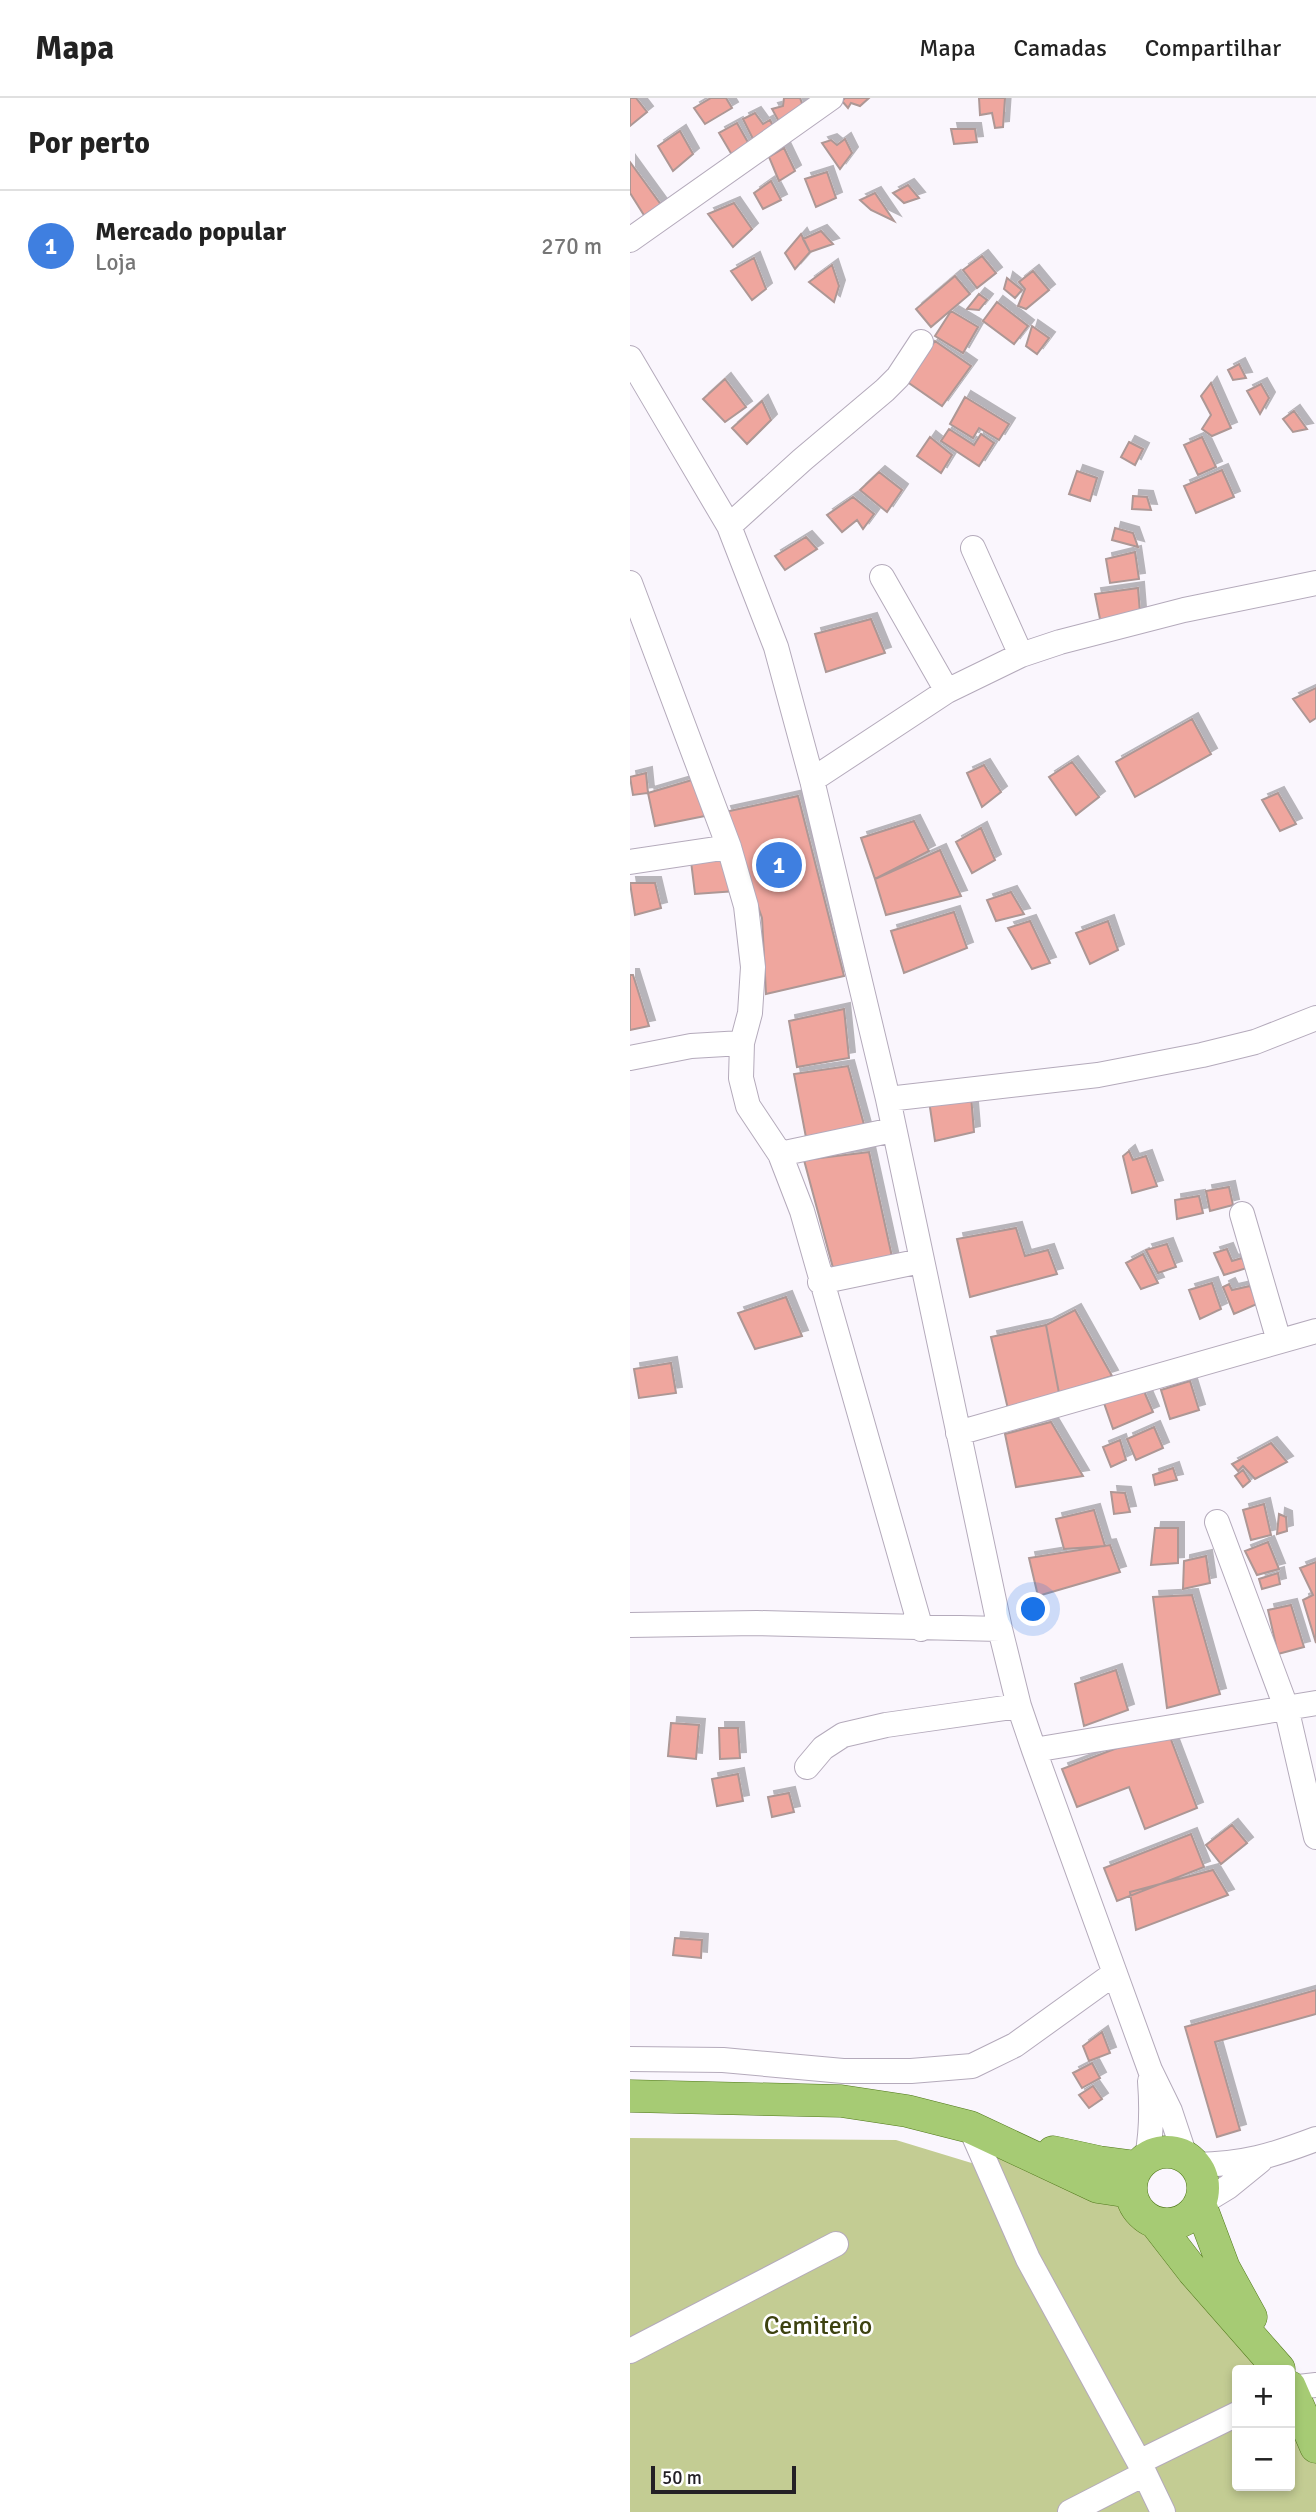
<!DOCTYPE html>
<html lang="pt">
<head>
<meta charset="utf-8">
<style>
  :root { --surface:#fff; --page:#f2f2f2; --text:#222; --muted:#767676; --line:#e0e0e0; --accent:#7c3aed }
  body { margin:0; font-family:Signika,sans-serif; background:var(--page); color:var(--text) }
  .controls { position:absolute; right:21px; bottom:21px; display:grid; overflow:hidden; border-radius:7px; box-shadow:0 4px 10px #0003 }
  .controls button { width:63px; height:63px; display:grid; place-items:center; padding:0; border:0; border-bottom:2px solid var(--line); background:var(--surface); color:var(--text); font:35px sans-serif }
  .scale { position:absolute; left:21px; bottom:18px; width:145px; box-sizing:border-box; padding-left:7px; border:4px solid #232026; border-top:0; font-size:19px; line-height:24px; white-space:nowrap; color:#232026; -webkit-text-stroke:5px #fff; paint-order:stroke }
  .you { position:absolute; left:404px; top:1512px; width:24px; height:24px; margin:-18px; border:5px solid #fff; border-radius:50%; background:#1a73e8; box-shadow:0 0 0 10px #1a73e833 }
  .badge { display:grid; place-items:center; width:46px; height:46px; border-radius:50%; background:var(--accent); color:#fff; font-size:23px; font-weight:700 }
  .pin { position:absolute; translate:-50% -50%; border:4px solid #fff; box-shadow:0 2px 7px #0006 }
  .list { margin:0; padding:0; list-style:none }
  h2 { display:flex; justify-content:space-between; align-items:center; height:91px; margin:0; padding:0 28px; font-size:30px }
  h2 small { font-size:23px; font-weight:400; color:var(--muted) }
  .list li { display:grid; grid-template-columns:46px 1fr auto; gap:21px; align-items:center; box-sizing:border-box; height:112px; padding:0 28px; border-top:2px solid var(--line) }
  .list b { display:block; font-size:26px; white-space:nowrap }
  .list p { margin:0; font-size:23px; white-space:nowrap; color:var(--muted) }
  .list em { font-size:23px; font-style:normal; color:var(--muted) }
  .map { position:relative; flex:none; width:686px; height:2414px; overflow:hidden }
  header { display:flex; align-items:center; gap:42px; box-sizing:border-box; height:98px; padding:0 35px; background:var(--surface); border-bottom:2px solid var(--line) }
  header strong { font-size:33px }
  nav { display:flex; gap:38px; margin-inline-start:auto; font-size:24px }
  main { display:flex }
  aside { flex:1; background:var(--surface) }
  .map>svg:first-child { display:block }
  .green { fill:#c3cc93 }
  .building { fill:#efa69e; stroke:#ad9795; stroke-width:2; filter:url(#shadow) }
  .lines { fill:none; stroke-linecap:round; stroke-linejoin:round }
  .minor-casing { stroke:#b4aabb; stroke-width:26 }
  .major-casing { stroke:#52791d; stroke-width:33 }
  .minor { stroke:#fff; stroke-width:24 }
  .major { stroke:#a6cb74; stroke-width:32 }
  .labels { text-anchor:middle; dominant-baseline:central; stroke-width:5; stroke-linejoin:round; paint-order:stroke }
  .park-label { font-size:26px; fill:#3d4210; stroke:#fff }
</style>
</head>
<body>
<header>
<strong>Mapa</strong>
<nav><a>Mapa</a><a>Camadas</a><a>Compartilhar</a></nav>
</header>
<main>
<aside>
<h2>Por perto<small></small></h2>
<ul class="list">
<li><span class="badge" style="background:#3f7fe0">1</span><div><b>Mercado popular</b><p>Loja</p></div><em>270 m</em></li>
</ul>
</aside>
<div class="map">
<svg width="686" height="2414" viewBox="0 0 686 2414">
  <defs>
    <filter id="shadow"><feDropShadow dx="6" dy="-6" stdDeviation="0" flood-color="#0004"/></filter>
  </defs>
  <rect width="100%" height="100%" fill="#faf6fd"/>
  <path class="green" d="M 340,2029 L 505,2107 L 650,2272 L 607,2272 L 607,2388 L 660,2388 L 660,2289 L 686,2349 L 686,2414 L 0,2414 L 0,2040 L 266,2042 L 358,2070 Z"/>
  <path class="building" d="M 0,0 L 6,0 L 17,14 L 0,28 Z
    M 81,0 L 96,0 L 102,10 L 75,26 L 64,10 Z
    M 154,0 L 170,0 L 174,11 L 152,29 L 142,11 L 153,8 Z
    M 215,0 L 239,0 L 230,8 L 221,5 L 218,10 L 212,3 Z
    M 349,0 L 375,0 L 373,29 L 365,30 L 362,15 L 350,17 Z
    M 125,15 L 133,26 L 140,22 L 145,32 L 124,43 L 113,21 Z
    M 107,25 L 120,48 L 102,57 L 89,35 Z
    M 321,31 L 345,31 L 347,44 L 324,46 Z
    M 50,33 L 63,56 L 43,73 L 28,48 Z
    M 215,41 L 222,55 L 210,71 L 192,45 L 201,42 L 207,47 Z
    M 154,50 L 165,73 L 149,83 L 139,59 Z
    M 0,64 L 37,115 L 17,122 L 0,95 Z
    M 197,74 L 206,100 L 186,109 L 175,81 Z
    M 141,83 L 151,102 L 133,111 L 124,95 Z
    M 278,87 L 289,100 L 274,105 L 263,95 Z
    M 245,95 L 264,123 L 241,112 L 230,102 Z
    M 104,105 L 122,131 L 103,149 L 78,116 Z
    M 191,133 L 203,146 L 180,154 L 173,141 Z
    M 171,136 L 180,154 L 165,171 L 155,155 Z
    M 352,158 L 366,175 L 347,190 L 333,172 Z
    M 124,160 L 136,191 L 122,202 L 101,173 Z
    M 202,167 L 209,188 L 204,204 L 179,184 Z
    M 403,173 L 419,192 L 396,211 L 388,208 L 395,191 L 389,184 Z
    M 325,178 L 340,196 L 301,229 L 286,211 Z
    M 377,180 L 392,192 L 385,200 L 374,191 Z
    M 349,196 L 357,202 L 349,212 L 337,211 Z
    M 367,204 L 398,228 L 384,246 L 353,223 Z
    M 321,213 L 348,229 L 333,255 L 305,238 Z
    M 402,228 L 419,240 L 407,256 L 396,248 Z
    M 305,243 L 341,268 L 312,308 L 276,283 Z
    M 609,266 L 616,280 L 603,282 L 598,272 Z
    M 95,281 L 116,309 L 95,324 L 73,301 Z
    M 581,285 L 601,330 L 582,338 L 572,331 L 581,317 L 571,298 Z
    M 631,286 L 639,300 L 630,316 L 617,293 Z
    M 335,299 L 379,326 L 369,342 L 349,330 L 343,340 L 320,326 Z
    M 132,303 L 141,322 L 117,346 L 102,330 Z
    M 664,313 L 677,331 L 663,334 L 653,321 Z
    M 319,331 L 344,347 L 351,336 L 364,345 L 349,368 L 311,343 Z
    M 300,339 L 322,357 L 311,375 L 287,358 Z
    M 572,339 L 586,369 L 568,377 L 554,347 Z
    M 499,344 L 513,351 L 505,367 L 491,359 Z
    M 592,372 L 604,399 L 566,415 L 554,388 Z
    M 447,373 L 467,380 L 460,403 L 439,396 Z
    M 249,374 L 272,392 L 257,414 L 230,392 Z
    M 503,398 L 517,399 L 521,412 L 502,411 Z
    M 223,399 L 244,416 L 233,431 L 227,422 L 212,434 L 197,417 Z
    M 485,430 L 503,435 L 508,449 L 482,442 Z
    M 176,439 L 187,451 L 155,472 L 145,458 Z
    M 505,454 L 509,481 L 480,485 L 476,461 Z
    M 508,490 L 510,515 L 471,526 L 465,496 Z
    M 241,521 L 255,555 L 196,574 L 185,536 Z
    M 686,590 L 686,620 L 680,624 L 663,601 Z
    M 562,621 L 581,656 L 505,699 L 486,664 Z
    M 442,664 L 469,699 L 446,717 L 419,679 Z
    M 354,667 L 371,694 L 352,709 L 337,675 Z
    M 16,675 L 18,695 L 3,697 L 0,679 Z
    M 62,682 L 75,718 L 25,728 L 18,695 Z
    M 648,695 L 666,726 L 650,733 L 632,702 Z
    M 168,698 L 214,878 L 136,896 L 132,820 L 95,714 Z
    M 284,723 L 299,753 L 245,781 L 231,740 Z
    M 351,730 L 365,762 L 342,775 L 326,744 Z
    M 310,752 L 331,798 L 256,817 L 245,781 Z
    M 98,758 L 106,793 L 65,796 L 61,763 Z
    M 0,785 L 25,785 L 31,810 L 5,817 Z
    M 381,794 L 394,816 L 366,823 L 357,802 Z
    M 324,814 L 337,850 L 274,875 L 261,833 Z
    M 400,823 L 420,865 L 402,871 L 378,830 Z
    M 478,823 L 488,852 L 460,866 L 446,835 Z
    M 0,877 L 3,877 L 19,928 L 0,932 Z
    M 214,911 L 219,960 L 167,969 L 159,923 Z
    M 218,968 L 236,1034 L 178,1050 L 164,976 Z
    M 298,996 L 341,998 L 344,1034 L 305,1043 Z
    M 499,1053 L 503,1062 L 516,1058 L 527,1088 L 502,1095 L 493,1058 Z
    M 239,1054 L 264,1168 L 206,1181 L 174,1062 Z
    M 599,1089 L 603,1107 L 580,1113 L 576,1093 Z
    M 569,1098 L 573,1115 L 547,1121 L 545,1102 Z
    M 386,1130 L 395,1158 L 418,1152 L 427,1176 L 340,1199 L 327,1141 Z
    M 537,1146 L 546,1169 L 528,1175 L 516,1152 Z
    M 597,1151 L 602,1163 L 612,1160 L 617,1170 L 594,1177 L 584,1155 Z
    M 513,1156 L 528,1185 L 511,1191 L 496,1165 Z
    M 582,1185 L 591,1211 L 570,1221 L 559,1192 Z
    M 599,1186 L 602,1192 L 620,1188 L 627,1206 L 604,1216 L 593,1189 Z
    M 156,1199 L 172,1238 L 125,1251 L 108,1215 Z
    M 445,1212 L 482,1278 L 429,1295 L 416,1227 Z
    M 416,1227 L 429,1295 L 378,1311 L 361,1239 Z
    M 41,1265 L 46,1295 L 9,1300 L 4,1271 Z
    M 560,1283 L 569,1312 L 540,1321 L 531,1292 Z
    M 513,1291 L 523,1314 L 483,1331 L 474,1305 Z
    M 421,1324 L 453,1378 L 386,1389 L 375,1336 Z
    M 524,1329 L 533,1350 L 506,1362 L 497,1341 Z
    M 490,1342 L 496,1362 L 481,1369 L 473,1349 Z
    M 641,1345 L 657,1364 L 625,1381 L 613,1368 L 608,1373 L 602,1366 Z
    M 543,1370 L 547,1382 L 525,1387 L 523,1377 Z
    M 613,1372 L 620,1383 L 613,1389 L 605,1378 Z
    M 481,1394 L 495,1395 L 500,1414 L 484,1416 Z
    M 634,1406 L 641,1437 L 621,1442 L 613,1412 Z
    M 464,1412 L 475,1448 L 434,1451 L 426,1421 Z
    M 649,1416 L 656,1419 L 657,1433 L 647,1436 Z
    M 525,1430 L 548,1430 L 548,1465 L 521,1467 Z
    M 638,1444 L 649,1471 L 627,1477 L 615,1453 Z
    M 480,1447 L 490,1474 L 408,1498 L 399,1460 Z
    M 576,1458 L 580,1485 L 553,1491 L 554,1463 Z
    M 686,1464 L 686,1545 L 673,1502 L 683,1497 L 670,1470 Z
    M 648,1475 L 650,1486 L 632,1491 L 629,1481 Z
    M 562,1497 L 590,1596 L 537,1610 L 523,1499 Z
    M 661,1507 L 674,1549 L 648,1556 L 638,1512 Z
    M 486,1572 L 498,1612 L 454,1628 L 445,1586 Z
    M 41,1625 L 69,1627 L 66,1661 L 38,1658 Z
    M 89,1630 L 108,1630 L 110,1660 L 90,1661 Z
    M 537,1631 L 567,1710 L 515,1731 L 499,1689 L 447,1709 L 432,1671 Z
    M 108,1676 L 113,1703 L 87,1708 L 82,1681 Z
    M 159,1695 L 164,1714 L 142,1719 L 138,1699 Z
    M 602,1727 L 617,1745 L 591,1766 L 576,1747 Z
    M 561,1736 L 574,1769 L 487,1803 L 474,1770 Z
    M 583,1772 L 598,1797 L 506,1832 L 500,1794 Z
    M 45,1840 L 72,1842 L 71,1860 L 43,1857 Z
    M 686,1892 L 686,1916 L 585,1944 L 610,2032 L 587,2039 L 555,1929 Z
    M 472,1934 L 480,1955 L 459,1963 L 453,1948 Z
    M 462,1965 L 470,1980 L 452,1990 L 443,1975 Z
    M 463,1988 L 472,2001 L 459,2010 L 449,1997 Z"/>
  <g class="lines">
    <defs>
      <path id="minor" d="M 0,142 L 201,0
        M 0,260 L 99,428 L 146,549 L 182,682 L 258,1001 L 370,1531 L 389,1608 L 404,1652 L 520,1972 L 540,2013 L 555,2058
        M 99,428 L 172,362 L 255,292 L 268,279 L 291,244
        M 343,450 L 391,557
        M 252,479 L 317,593
        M 0,485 L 99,749 L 116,808 L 123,869 L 120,915 L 112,945 L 111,980 L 118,1008 L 150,1056 L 172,1113 L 291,1531
        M 182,682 L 317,593 L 391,557 L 430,544 L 554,512 L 686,485
        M 0,764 L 99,749
        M 0,960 L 61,948 L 112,945
        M 258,1001 L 468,977 L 572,957 L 625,944 L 686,920
        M 150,1056 L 263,1032
        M 612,1116 L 649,1243
        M 190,1184 L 291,1163
        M 328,1335 L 686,1233
        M 587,1424 L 656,1609 L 686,1739
        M 0,1527 L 127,1525 L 370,1531
        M 404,1652 L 686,1605
        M 177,1669 L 193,1650 L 213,1637 L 256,1627 L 389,1608
        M 0,1961 L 93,1962 L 213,1973 L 281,1973 L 342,1968 L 385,1947 L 485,1875
        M 340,2029 L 398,2161 L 509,2364 L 533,2414
        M 517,2059 C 522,2033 522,2009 520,1983
        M 566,2067 C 615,2066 641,2058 686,2041
        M 570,2106 L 598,2089 L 630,2063
        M 0,2253 L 206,2146
        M 660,2290 L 686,2287
        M 509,2364 L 607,2316
        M 440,2414 L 514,2376"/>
      <path id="major" d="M 0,1998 L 211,2003 L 277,2013 L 340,2029 L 468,2089 L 501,2094
        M501 2090a36 36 0 1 1 72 0a36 36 0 1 1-72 0Z
        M 423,2054 L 469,2064 L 507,2069
        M 570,2106 L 594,2170 L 621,2219
        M 525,2124 L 563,2173 L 649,2271
        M 660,2289 L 686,2349"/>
    </defs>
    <use href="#minor" class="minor-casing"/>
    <use href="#major" class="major-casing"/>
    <use href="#minor" class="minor"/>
    <use href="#major" class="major"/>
  </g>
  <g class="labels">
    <g class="park-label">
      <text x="188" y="2228">Cemiterio</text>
    </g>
  </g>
</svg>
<div class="controls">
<button>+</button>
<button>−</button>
</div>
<div class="scale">50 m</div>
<div class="you"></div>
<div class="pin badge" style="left:149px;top:767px;background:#3f7fe0">1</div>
</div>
</main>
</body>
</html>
